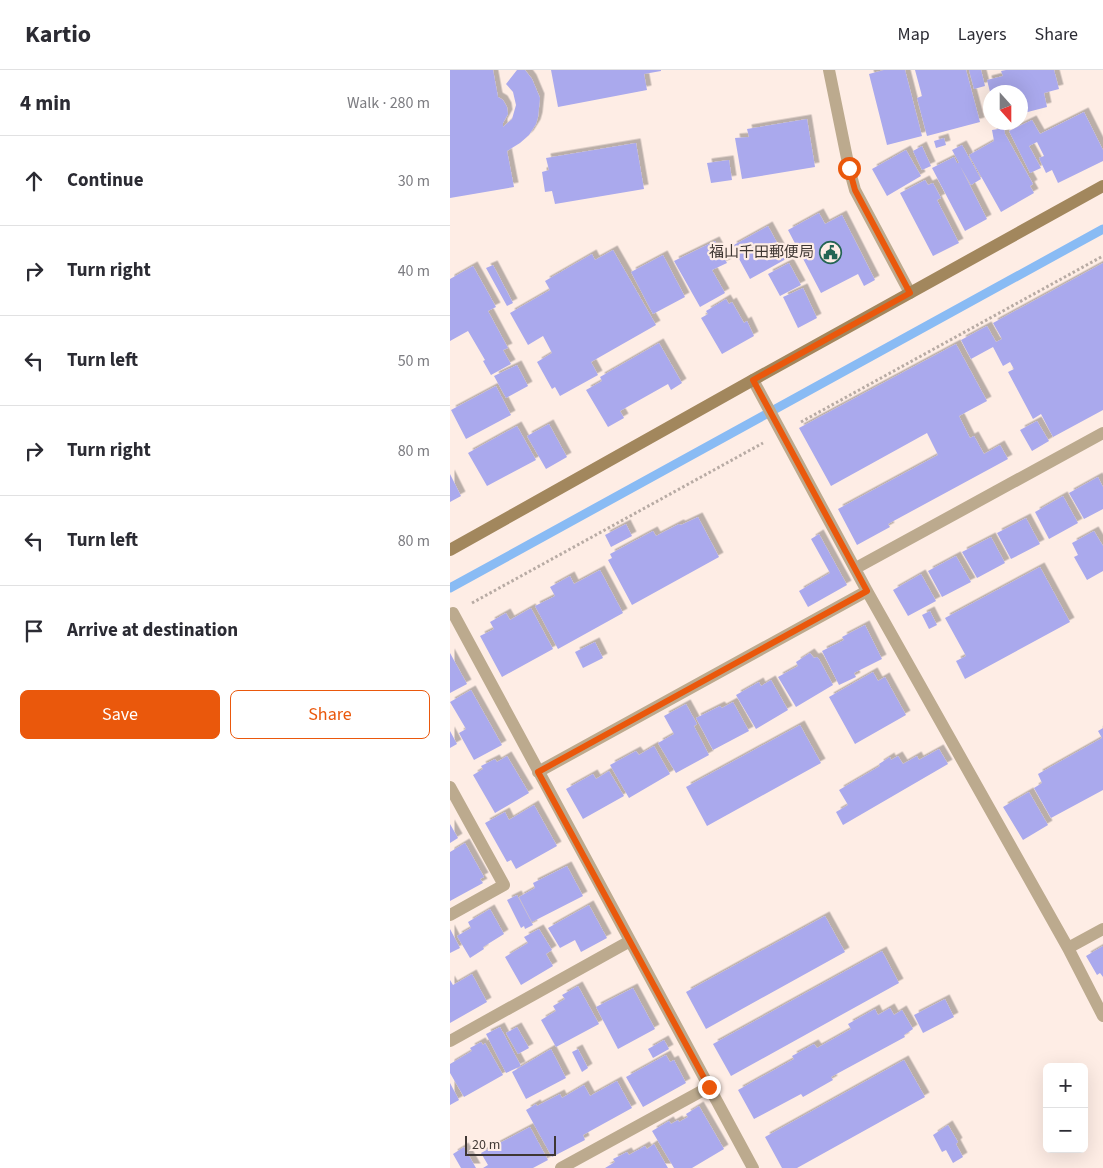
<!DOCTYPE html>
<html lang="en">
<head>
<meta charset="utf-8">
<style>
  :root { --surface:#fff; --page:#f2f2f3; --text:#2b2b33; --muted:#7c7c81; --line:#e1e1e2; --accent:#ea580c }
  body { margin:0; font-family:"Source Sans 3","Noto Sans JP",sans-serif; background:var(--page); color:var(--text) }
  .controls { position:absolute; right:15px; bottom:15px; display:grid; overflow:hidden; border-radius:8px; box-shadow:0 5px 20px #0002 }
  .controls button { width:45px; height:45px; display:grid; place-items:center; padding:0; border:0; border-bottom:1px solid var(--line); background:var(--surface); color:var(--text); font:25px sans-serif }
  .compass { position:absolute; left:533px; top:15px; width:45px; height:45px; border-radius:50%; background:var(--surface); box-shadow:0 5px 20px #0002; rotate:159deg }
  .scale { position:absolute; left:15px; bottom:12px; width:91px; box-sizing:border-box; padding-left:5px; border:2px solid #3f3733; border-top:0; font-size:14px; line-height:18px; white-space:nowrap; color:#3f3733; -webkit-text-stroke:4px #feede5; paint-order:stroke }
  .stop { position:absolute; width:15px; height:15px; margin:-11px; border:4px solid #ea580c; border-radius:50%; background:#fff }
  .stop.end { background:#ea580c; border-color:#fff; box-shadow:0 1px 5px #0008 }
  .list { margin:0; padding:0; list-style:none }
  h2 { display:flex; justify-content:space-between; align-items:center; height:65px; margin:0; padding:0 20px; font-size:21px }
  h2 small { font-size:16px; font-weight:400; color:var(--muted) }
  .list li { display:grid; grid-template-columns:32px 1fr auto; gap:15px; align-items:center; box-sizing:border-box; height:90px; padding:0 20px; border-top:1px solid var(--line) }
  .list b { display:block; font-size:19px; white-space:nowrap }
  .list em { font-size:16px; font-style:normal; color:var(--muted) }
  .actions { display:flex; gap:10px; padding:15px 20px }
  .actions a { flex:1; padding:11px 0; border:1px solid var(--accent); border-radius:8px; text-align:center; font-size:18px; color:var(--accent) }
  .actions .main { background:var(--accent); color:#fff }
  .icon { flex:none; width:28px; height:28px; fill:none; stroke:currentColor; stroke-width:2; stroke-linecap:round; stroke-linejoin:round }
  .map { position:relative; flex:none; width:653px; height:1098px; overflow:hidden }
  header { display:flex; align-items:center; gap:30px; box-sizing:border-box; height:70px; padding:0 25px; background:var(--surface); border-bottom:1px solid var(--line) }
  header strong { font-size:24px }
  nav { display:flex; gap:28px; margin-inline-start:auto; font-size:18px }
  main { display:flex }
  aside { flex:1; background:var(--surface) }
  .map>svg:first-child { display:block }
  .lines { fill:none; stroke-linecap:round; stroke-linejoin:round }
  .stream { stroke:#89bbf4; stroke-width:9 }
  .building { fill:#aaa9ed; filter:url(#shadow) }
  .path { stroke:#b8aba4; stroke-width:3; stroke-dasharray:2.5 2.5; stroke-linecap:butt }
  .street { stroke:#bcaa8e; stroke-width:12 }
  .secondary { stroke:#a2875d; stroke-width:12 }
  .route { stroke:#ea580c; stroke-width:6 }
  .labels { text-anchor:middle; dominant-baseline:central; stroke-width:4.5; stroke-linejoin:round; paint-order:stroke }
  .poi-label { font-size:15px; fill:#3f3733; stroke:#feede5; text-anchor:end }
</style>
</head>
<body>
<header>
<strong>Kartio</strong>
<nav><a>Map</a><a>Layers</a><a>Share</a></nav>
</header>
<main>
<aside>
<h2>4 min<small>Walk · 280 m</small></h2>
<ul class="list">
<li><svg class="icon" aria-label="ahead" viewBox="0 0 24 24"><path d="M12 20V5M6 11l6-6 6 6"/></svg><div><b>Continue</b></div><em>30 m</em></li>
<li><svg class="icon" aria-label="right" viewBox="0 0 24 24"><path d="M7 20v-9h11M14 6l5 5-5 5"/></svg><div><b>Turn right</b></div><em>40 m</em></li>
<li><svg class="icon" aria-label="left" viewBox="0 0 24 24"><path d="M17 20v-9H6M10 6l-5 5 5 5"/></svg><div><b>Turn left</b></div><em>50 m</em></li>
<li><svg class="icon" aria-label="right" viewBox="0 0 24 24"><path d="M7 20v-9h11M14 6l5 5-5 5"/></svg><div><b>Turn right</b></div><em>80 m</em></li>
<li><svg class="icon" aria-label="left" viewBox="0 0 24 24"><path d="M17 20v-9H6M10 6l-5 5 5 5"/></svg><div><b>Turn left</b></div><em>80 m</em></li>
<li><svg class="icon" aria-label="arrive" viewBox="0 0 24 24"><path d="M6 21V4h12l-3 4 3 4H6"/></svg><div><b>Arrive at destination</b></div></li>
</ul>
<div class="actions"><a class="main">Save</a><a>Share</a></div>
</aside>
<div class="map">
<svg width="653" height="1098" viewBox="0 0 653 1098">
  <defs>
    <filter id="shadow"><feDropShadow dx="4.5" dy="-4.5" stdDeviation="0" flood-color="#0004"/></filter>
  </defs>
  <rect width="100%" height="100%" fill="#feede5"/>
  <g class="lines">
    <path class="stream" d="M 0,518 L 653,159"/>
  </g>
  <path class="building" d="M 0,0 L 43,0 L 48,27 L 53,30 L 57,37 L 58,44 L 53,53 L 53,57 L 62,49 L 66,35 L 63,22 L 56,14 L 67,0 L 75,0 L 82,9 L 90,28 L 88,47 L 86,54 L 79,65 L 70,73 L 57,81 L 64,117 L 0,128 Z
    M 101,0 L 211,0 L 211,1 L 194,4 L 197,20 L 108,37 Z
    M 434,0 L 455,0 L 472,66 L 437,75 L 419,4 Z
    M 465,0 L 516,0 L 530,52 L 477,66 L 467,28 L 472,26 Z
    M 519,0 L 531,0 L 535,16 L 524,19 Z
    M 556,0 L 604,0 L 609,19 L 594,23 L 597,37 L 570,44 L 570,22 L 540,22 L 537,10 L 553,6 L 551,1 Z
    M 634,42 L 653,80 L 653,91 L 608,113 L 602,100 L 596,103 L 589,88 L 594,86 L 587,72 L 579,76 L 591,98 L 580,103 L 559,61 L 582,50 L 590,64 Z
    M 357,49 L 365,97 L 292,109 L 285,68 L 299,67 L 297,59 Z
    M 554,58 L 555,64 L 583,114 L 580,116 L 584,123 L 551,142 L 519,85 L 544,71 L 542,60 Z
    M 494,68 L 496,75 L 486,78 L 484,71 Z
    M 186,73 L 194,119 L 105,134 L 102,121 L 95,122 L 92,102 L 99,100 L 96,88 Z
    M 512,75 L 531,109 L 521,115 L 510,96 L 537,149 L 515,161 L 482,98 L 504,87 L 507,93 L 509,93 L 502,80 Z
    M 472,76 L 481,96 L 472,100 L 463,81 Z
    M 456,80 L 471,106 L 437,126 L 422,99 Z
    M 279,90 L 282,110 L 261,113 L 257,93 Z
    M 475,110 L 478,115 L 483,113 L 491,128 L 487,130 L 509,173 L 483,186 L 450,123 Z
    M 369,143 L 375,154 L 392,145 L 425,210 L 414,216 L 408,204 L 371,223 L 338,160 Z
    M 318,156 L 336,189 L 300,209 L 282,176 Z
    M 265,171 L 277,193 L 262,200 L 275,223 L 250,237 L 224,191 Z
    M 163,180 L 206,255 L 141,292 L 148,305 L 110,326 L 105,317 L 102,319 L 87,292 L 102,283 L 93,266 L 78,275 L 60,243 L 100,220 L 95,211 L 142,184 L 145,190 Z
    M 213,185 L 235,227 L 203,244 L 181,202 Z
    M 339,193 L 351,215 L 330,226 L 318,204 Z
    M 653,193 L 653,340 L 603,367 L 591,344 L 583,349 L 558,302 L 564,299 L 560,292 L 553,296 L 543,277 L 521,289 L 511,270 L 537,256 L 546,272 L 552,269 L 543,253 Z
    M 43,195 L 63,233 L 57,236 L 36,198 Z
    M 23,196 L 46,237 L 38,241 L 58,278 L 53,280 L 61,294 L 41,305 L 33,291 L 35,290 L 18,261 L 0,271 L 0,209 Z
    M 353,218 L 367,248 L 348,258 L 333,227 Z
    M 276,229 L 279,234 L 282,232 L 294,253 L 297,251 L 304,266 L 272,284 L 251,248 L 258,244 L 256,241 Z
    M 209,273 L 232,313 L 221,320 L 218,314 L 170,341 L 174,348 L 158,357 L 136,320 L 152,311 L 150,307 Z
    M 506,274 L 537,331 L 509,346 L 520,368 L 524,366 L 534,384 L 550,375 L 558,389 L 438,454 L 440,457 L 407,475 L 388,439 L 488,385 L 477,363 L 381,416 L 349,358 Z
    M 67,295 L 78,316 L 56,328 L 44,306 Z
    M 46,316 L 61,345 L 16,369 L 1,340 Z
    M 587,351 L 599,371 L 582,381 L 570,360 Z
    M 99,354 L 117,387 L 96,399 L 77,366 Z
    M 67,356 L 86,390 L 37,416 L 18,383 Z
    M 0,404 L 11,426 L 0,432 Z
    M 648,407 L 653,417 L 653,439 L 634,449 L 619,423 Z
    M 613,426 L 628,453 L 599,469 L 585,442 Z
    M 248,447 L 269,487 L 182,535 L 158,490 L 162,488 L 160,484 L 203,461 L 206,466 L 229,454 L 231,455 Z
    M 576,448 L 590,474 L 561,489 L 547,463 Z
    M 176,454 L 182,466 L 161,477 L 155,465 Z
    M 644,461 L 653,476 L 653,501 L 637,510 L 624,487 L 628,485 L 622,473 Z
    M 369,464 L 397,515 L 358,537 L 349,521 L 380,503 L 361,469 Z
    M 541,467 L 555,493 L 527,508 L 512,482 Z
    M 506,486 L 521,512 L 492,527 L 478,501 Z
    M 590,497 L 620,552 L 515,609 L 506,591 L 516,586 L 495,548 Z
    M 150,500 L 173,543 L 108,579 L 85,536 L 105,526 L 100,517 L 120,506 L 124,514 Z
    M 471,504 L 486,531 L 458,546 L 443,520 Z
    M 81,538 L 103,579 L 52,607 L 30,566 L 44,559 L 40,552 L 56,543 L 60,550 Z
    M 480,541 L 487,555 L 479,559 L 472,545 Z
    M 415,555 L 432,589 L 404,603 L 406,607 L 389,615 L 372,581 L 394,570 L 392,567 Z
    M 145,572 L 153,588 L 133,598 L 125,582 Z
    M 0,583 L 17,614 L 0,623 Z
    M 360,583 L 364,588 L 367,587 L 369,589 L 383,615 L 346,637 L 328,607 L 348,596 L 346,592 Z
    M 423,602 L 428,611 L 435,607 L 456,645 L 405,674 L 379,627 Z
    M 321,610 L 338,640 L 306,659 L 286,625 L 309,612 L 311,616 Z
    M 21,620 L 52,675 L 24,690 L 9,663 L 16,659 L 0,632 Z
    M 283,632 L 299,661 L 263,680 L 246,648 L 270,636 L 272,638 Z
    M 236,634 L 247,654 L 244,656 L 259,685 L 226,703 L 208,673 L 224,664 L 214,646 Z
    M 350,655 L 371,693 L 257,756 L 236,717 Z
    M 653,658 L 653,720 L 601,748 L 584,718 L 592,713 L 588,704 L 652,668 L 648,661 Z
    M 0,661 L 7,674 L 0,678 Z
    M 204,676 L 220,704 L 179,728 L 160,695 L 186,681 L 189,685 Z
    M 489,679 L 498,694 L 393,755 L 386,742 L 398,735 L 389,720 L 430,696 L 429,694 L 440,687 L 441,690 L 448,686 L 453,694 L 467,686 L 469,690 Z
    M 57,686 L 79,723 L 45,743 L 23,705 L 33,699 L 31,696 L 45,689 L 47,692 Z
    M 159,701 L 174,726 L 133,749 L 116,719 L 143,704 L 146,709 Z
    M 579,722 L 598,755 L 573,770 L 553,737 Z
    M 84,735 L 107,776 L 66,799 L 61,790 L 57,792 L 35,753 L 55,742 L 59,750 Z
    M 0,754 L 8,768 L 0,773 Z
    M 15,773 L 34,807 L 30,809 L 33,813 L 0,831 L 0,782 Z
    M 117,796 L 133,826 L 82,852 L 69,827 L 85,818 L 83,813 Z
    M 67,825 L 83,855 L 75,859 L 74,856 L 71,858 L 57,830 Z
    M 139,835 L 157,868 L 131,882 L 125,870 L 110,878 L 98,858 Z
    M 40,839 L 54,864 L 33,877 L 34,879 L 20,888 L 7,866 L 21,858 L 18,852 Z
    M 375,846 L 395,882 L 256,959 L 236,922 Z
    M 0,859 L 10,878 L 0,883 Z
    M 89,859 L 102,880 L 96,884 L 103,896 L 71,915 L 55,887 L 78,873 L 74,867 Z
    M 653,876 L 653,907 L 650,903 L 647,905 L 636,886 Z
    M 432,881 L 449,913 L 281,1006 L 263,974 Z
    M 22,904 L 37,932 L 0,953 L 0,910 L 3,915 Z
    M 128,916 L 149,954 L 106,977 L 91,950 L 106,941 L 103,936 L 115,929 L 112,925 Z
    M 183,918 L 205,959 L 168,979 L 146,937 Z
    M 495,929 L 504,947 L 473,963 L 464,945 Z
    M 440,938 L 444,945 L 452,940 L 463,959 L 454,965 L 455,967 L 381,1007 L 383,1010 L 353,1027 L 351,1024 L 304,1049 L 288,1020 L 344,989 L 342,986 L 364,974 L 367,978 L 401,959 L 398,954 L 425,939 L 428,945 Z
    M 50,957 L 71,996 L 56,1003 L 36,964 Z
    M 67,957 L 79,978 L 68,984 L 56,963 Z
    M 214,970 L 219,979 L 203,988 L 198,979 Z
    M 31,972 L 33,975 L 35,973 L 53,1005 L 14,1027 L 0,1003 L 0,994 L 22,981 L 20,978 Z
    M 101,979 L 116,1008 L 76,1029 L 62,1002 Z
    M 128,979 L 138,998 L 132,1002 L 122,982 Z
    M 216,985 L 220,992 L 224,990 L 236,1013 L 193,1037 L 176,1007 Z
    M 454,990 L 475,1027 L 347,1098 L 332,1098 L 315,1067 Z
    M 167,1011 L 182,1038 L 133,1065 L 135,1070 L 102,1087 L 76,1040 L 86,1034 L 87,1036 L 110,1024 L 112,1028 L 134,1015 L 140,1026 Z
    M 0,1013 L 9,1030 L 0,1035 Z
    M 249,1036 L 274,1079 L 242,1098 L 224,1098 L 202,1061 L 219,1051 L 221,1054 L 228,1050 L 229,1052 L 238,1047 L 236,1044 Z
    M 498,1055 L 508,1072 L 506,1074 L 513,1087 L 503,1093 L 496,1080 L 492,1082 L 483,1065 Z
    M 80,1057 L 98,1090 L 83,1098 L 33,1098 L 38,1095 L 31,1083 Z
    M 204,1074 L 218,1098 L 155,1098 L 165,1092 L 163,1089 L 177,1082 L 179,1085 L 195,1076 L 197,1079 Z
    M 14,1077 L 26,1098 L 11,1098 L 3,1084 Z"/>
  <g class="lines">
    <path class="path" d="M 351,352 L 653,186
      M 22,533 L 313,373"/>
    <path class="street" d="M 379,0 L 399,98 L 405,120 L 460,223
      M 303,310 L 417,521 L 618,878 L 653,946
      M 406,498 L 653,363
      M 3,543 L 303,1098
      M 88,702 L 417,521
      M 0,717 L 54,815 L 0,845
      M 618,878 L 653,859
      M 0,971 L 180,871
      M 111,1098 L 259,1017"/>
    <path class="secondary" d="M 0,480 L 303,310 L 653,116"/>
  </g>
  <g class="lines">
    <path class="route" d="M 259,1017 L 88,702 L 417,521 L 303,310 L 460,223 L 405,120 L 399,98"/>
  </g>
  <defs>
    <symbol id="civic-ring" viewBox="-11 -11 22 22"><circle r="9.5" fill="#feede5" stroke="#246553" stroke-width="1.5"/><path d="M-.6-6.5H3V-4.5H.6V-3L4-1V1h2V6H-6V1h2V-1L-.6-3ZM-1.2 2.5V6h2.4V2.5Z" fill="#246553"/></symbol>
  </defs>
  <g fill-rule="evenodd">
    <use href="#civic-ring" x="368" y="170" width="25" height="25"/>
  </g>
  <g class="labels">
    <g class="poi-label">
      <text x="364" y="182">福山千田郵便局</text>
    </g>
  </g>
</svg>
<div class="controls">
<button>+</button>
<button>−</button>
</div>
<svg class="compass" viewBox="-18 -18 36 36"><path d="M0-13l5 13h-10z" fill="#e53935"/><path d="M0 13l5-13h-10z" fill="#7c7c81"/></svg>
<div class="scale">20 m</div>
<div class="stop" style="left:399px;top:98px"></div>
<div class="stop end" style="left:259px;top:1017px"></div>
</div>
</main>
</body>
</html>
